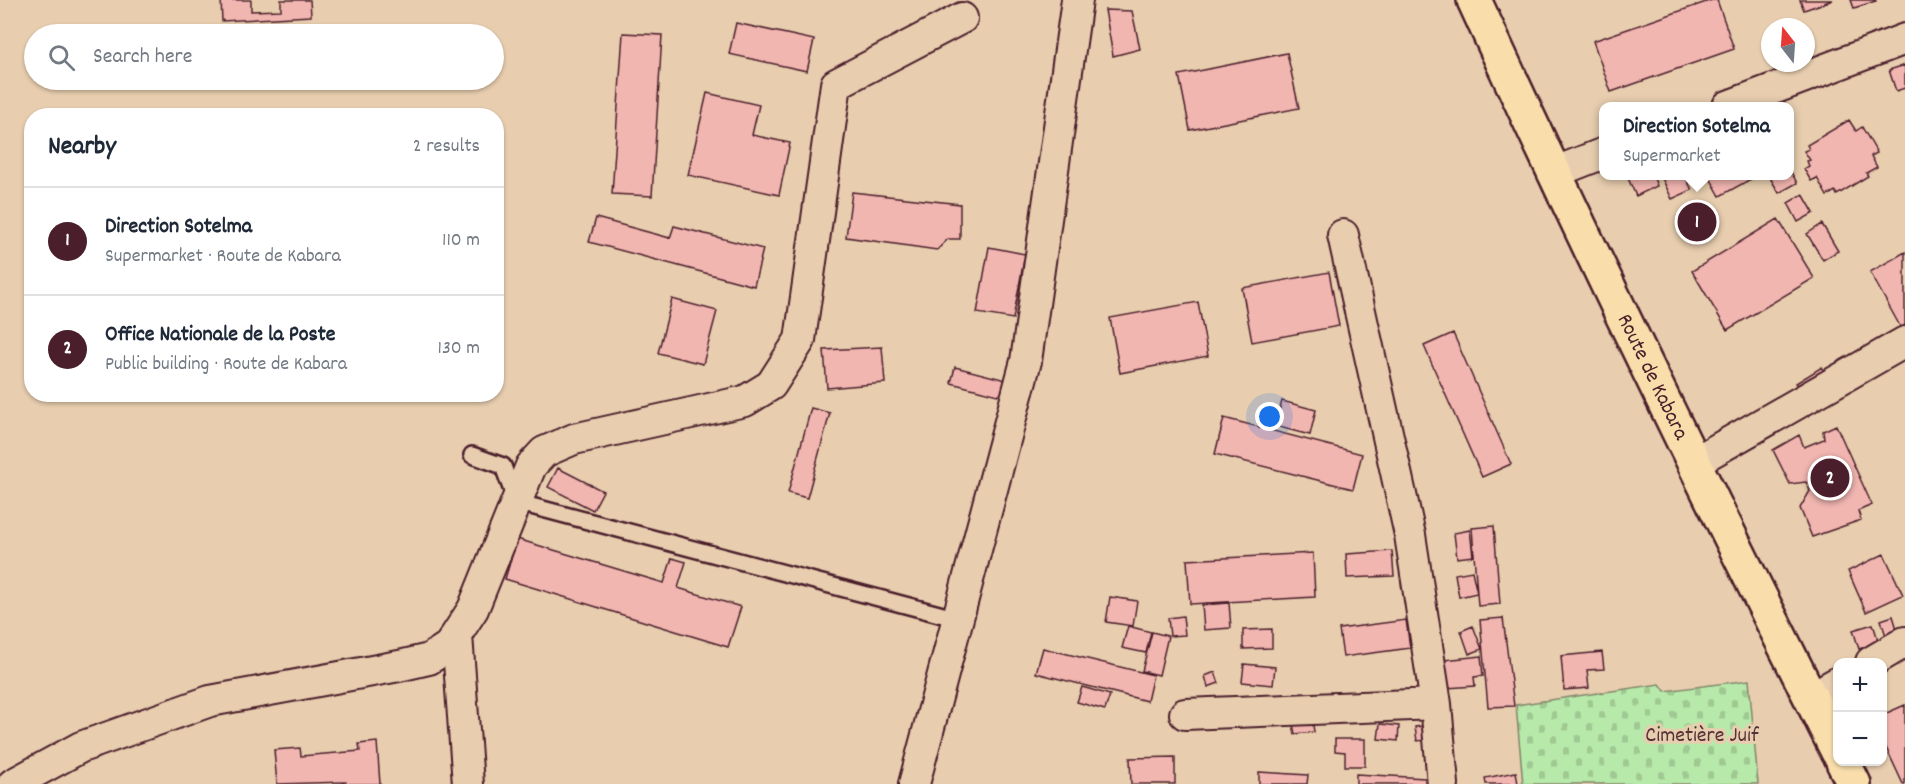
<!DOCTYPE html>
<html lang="en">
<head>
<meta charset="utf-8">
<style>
  :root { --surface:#fff; --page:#f6f6f7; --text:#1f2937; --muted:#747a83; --line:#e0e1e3; --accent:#4a1f2b }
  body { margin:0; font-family:Dekko,sans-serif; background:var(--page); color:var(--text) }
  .controls { position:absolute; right:18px; bottom:18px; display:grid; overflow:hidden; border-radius:12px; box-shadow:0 2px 4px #0004 }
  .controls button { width:54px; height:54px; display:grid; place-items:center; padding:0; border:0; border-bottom:2px solid var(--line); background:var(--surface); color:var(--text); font:30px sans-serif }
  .compass { position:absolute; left:1761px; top:18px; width:54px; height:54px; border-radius:50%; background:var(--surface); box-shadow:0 2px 4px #0004; rotate:343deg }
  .you { position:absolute; left:1270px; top:417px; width:21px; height:21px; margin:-15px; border:4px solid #fff; border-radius:50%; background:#1a73e8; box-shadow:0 0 0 9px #1a73e833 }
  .badge { display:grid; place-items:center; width:39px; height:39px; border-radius:50%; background:var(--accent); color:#fff; font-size:20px; font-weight:700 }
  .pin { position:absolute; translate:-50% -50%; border:3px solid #fff; box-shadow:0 2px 6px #0006 }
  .popup { position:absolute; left:1599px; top:102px; width:195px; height:78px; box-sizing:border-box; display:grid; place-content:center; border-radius:12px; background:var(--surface); filter:drop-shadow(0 2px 4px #0005); font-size:20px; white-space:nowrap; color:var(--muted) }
  .popup b { font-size:22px; color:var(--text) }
  .popup::after { content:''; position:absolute; left:50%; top:100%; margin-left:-12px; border:12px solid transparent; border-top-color:var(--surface) }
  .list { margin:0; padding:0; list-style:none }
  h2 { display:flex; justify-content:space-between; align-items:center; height:78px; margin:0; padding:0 24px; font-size:26px }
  h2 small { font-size:20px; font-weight:400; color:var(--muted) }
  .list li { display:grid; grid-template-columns:39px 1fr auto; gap:18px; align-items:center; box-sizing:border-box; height:108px; padding:0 24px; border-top:2px solid var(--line) }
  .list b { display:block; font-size:22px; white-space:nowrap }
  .list p { margin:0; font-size:20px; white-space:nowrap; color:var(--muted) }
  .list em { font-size:20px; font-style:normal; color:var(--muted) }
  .icon { flex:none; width:33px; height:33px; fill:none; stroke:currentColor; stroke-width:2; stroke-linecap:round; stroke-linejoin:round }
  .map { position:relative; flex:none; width:1905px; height:784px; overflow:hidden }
  .search { position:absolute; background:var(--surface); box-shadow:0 2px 4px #0004; left:24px; top:24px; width:480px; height:66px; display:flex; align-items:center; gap:15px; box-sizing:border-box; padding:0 21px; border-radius:33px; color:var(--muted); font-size:22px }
  .panel { position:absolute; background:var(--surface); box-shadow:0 2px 4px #0004; left:24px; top:108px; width:480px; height:294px; border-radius:24px }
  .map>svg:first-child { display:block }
  .cemetery { fill:url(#cemetery-stones); stroke:#80846a; stroke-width:1.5 }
  .building { fill:#f2b6b1; stroke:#4a1f2b; stroke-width:1.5 }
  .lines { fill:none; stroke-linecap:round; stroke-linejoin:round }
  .service-casing { stroke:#4a1f2b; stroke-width:20 }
  .minor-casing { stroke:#4a1f2b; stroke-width:34 }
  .primary-casing { stroke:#4a1f2b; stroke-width:38 }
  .service { stroke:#e8ceaf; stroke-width:15 }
  .minor { stroke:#e8ceaf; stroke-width:30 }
  .primary { stroke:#f9deab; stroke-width:33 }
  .labels { text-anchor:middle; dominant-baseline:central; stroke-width:6; stroke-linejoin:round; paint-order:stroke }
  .street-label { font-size:22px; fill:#4a1f2b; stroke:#e8ceaf }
  .park-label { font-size:22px; fill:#553338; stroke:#e8ceaf }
</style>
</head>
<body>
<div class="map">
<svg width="1905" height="784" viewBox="0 0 1905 784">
  <defs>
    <pattern id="cemetery-stones" width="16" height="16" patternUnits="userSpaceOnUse" patternTransform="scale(1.5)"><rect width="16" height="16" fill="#b7eaaa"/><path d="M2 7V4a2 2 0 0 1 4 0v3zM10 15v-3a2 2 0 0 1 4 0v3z" fill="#9fc892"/></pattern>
  </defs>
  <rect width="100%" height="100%" fill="#e8ceaf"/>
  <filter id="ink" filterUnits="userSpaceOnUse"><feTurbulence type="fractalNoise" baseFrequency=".0167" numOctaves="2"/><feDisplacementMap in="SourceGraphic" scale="12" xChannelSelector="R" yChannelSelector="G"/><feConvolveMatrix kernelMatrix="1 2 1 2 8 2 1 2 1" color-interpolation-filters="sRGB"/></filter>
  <g filter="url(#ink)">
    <path class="cemetery" d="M 1749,680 L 1758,784 L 1523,784 L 1516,705 L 1660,684 L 1665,691 Z"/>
    <path class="building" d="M 221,0 L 251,0 L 251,11 L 281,10 L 281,0 L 310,0 L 311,16 L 222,21 Z
      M 1712,0 L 1717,0 L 1734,49 L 1611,92 L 1593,41 Z
      M 1800,0 L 1833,0 L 1804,10 Z
      M 1851,0 L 1875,0 L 1876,1 L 1854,8 Z
      M 1105,10 L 1132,11 L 1140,49 L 1113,56 Z
      M 736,23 L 814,40 L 807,71 L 729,54 Z
      M 623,33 L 662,35 L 652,196 L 612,194 Z
      M 1287,53 L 1299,108 L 1190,130 L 1179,75 Z
      M 1905,65 L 1905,88 L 1896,91 L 1889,70 Z
      M 707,93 L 759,105 L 752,135 L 790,143 L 779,195 L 688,175 Z
      M 1849,120 L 1856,131 L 1862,127 L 1877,153 L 1871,156 L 1877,167 L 1866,173 L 1868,176 L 1837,195 L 1835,191 L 1827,196 L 1817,178 L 1811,181 L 1804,169 L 1809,166 L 1807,161 L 1810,160 L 1804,151 L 1809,149 L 1807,145 Z
      M 1790,170 L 1797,183 L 1779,193 L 1769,176 L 1790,176 Z
      M 1627,176 L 1653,176 L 1657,186 L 1636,196 Z
      M 1661,176 L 1685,176 L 1692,190 L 1672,199 Z
      M 1709,176 L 1752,176 L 1753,178 L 1720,196 Z
      M 852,192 L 960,204 L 960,239 L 948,239 L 937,250 L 846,237 Z
      M 1803,194 L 1814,213 L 1798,222 L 1788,203 Z
      M 596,218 L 670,238 L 674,226 L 763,249 L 754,286 L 589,242 Z
      M 1778,219 L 1814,278 L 1727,330 L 1692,271 Z
      M 1822,224 L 1838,251 L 1823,260 L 1807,234 Z
      M 989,247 L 1025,254 L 1013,319 L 977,313 Z
      M 1905,252 L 1905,325 L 1901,328 L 1870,272 Z
      M 1329,272 L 1339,326 L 1252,342 L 1242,288 Z
      M 672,299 L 717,311 L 703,364 L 658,353 Z
      M 1198,302 L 1208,356 L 1120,373 L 1110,318 Z
      M 1453,333 L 1511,464 L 1482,477 L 1424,346 Z
      M 882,347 L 885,383 L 827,388 L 824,350 Z
      M 955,367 L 1006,380 L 1002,396 L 951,383 Z
      M 1822,367 L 1829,379 L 1804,395 L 1796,383 Z
      M 1282,401 L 1316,410 L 1310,435 L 1275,426 Z
      M 811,408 L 830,413 L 807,498 L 788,493 Z
      M 1224,418 L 1362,454 L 1353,489 L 1215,454 Z
      M 1836,425 L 1872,505 L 1858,511 L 1861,520 L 1812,537 L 1800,508 L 1810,491 L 1806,482 L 1790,484 L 1773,450 L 1799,435 L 1804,447 L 1824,439 L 1823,431 Z
      M 558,468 L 603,491 L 593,510 L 548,487 Z
      M 1494,526 L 1500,604 L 1478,606 L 1472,528 Z
      M 1470,530 L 1473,556 L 1457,558 L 1454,533 Z
      M 517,539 L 664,583 L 672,558 L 686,562 L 678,588 L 741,607 L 728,647 L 505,579 Z
      M 1392,551 L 1394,576 L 1347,578 L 1346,554 Z
      M 1313,553 L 1315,597 L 1190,604 L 1187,560 Z
      M 1884,554 L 1903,595 L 1866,612 L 1848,571 Z
      M 1472,571 L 1477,593 L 1459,597 L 1455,574 Z
      M 1110,597 L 1137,601 L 1133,626 L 1106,622 Z
      M 1229,603 L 1231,628 L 1204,630 L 1202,605 Z
      M 1183,616 L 1185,635 L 1170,636 L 1168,618 Z
      M 1893,616 L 1898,632 L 1886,636 L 1881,620 Z
      M 1503,618 L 1514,706 L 1488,707 L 1480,620 Z
      M 1406,620 L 1410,648 L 1343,657 L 1339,629 Z
      M 1873,624 L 1879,643 L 1859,649 L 1853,630 Z
      M 1128,626 L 1151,632 L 1146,653 L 1122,648 Z
      M 1473,626 L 1482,649 L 1469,654 L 1461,631 Z
      M 1272,629 L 1272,648 L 1243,649 L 1243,630 Z
      M 1152,632 L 1168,636 L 1159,675 L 1142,671 Z
      M 1043,648 L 1153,675 L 1147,701 L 1036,673 Z
      M 1602,652 L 1604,669 L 1587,670 L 1589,688 L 1564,690 L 1561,656 Z
      M 1481,656 L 1483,676 L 1474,677 L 1475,686 L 1447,688 L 1444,660 Z
      M 1244,664 L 1275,667 L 1273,685 L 1242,682 Z
      M 1215,672 L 1219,683 L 1208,687 L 1205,676 Z
      M 1082,687 L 1110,695 L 1105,710 L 1077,702 Z
      M 1905,705 L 1905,784 L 1903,784 L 1882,739 L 1882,715 Z
      M 1312,717 L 1314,732 L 1295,734 L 1292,720 Z
      M 1380,724 L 1399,726 L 1398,741 L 1378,739 Z
      M 1433,725 L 1435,739 L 1417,741 L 1415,727 Z
      M 1335,739 L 1365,739 L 1365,766 L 1345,766 L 1345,752 L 1335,751 Z
      M 377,742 L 380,784 L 346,784 L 346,782 L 277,784 L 274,750 L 300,748 L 301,756 L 360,751 L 359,744 Z
      M 1175,757 L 1175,784 L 1131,784 L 1130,758 Z
      M 1259,772 L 1308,775 L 1307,784 L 1259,784 Z
      M 1516,772 L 1518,784 L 1486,784 L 1485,778 Z
      M 1356,774 L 1425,778 L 1425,784 L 1356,784 Z"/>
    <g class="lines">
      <defs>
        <path id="service" d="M 472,455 L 503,466 L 516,502 L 958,619"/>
        <path id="minor" d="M 1728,106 L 1905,39
          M 1553,173 L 1604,153
          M 1343,235 L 1410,535 L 1436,704 L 1443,784
          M 1693,463 L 1905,342
          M 457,635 L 468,784
          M 1871,662 L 1905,642
          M 1810,698 L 1838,682
          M 1185,714 L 1436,704
          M 13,784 L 81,747 L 210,701 L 399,666 L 429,659 L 449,646 L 473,609 L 531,466 L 544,452 L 574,439 L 745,401 L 771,385 L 800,340 L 836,84 L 962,18
          M 914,784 L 1026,361 L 1077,0"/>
        <g id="primary">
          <path id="s1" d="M 1474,0 C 1590,253 1712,503 1838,752"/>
          <path d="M 1843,762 L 1854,784"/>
        </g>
      </defs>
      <use href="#service" class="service-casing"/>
      <use href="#minor" class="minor-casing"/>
      <use href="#primary" class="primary-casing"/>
      <use href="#service" class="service"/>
      <use href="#minor" class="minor"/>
      <use href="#primary" class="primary"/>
    </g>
  </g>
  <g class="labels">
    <g class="street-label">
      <text stroke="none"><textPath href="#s1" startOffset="417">Route de Kabara</textPath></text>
    </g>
    <g class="park-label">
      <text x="1702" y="736">Cimetière Juif</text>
    </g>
  </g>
</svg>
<div class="controls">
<button>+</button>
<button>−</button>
</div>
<svg class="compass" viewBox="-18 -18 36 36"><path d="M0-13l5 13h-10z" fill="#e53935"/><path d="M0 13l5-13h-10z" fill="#747a83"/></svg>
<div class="you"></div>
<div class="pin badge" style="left:1697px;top:222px">1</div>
<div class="popup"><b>Direction Sotelma</b>Supermarket</div>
<div class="pin badge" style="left:1830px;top:478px">2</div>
<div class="search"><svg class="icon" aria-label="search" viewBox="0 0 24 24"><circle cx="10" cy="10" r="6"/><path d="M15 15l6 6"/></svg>Search here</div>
<section class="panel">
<h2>Nearby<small>2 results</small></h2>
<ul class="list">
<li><span class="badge">1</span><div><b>Direction Sotelma</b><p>Supermarket · Route de Kabara</p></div><em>110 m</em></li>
<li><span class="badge">2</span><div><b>Office Nationale de la Poste</b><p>Public building · Route de Kabara</p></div><em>130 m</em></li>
</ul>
</section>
</div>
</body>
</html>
